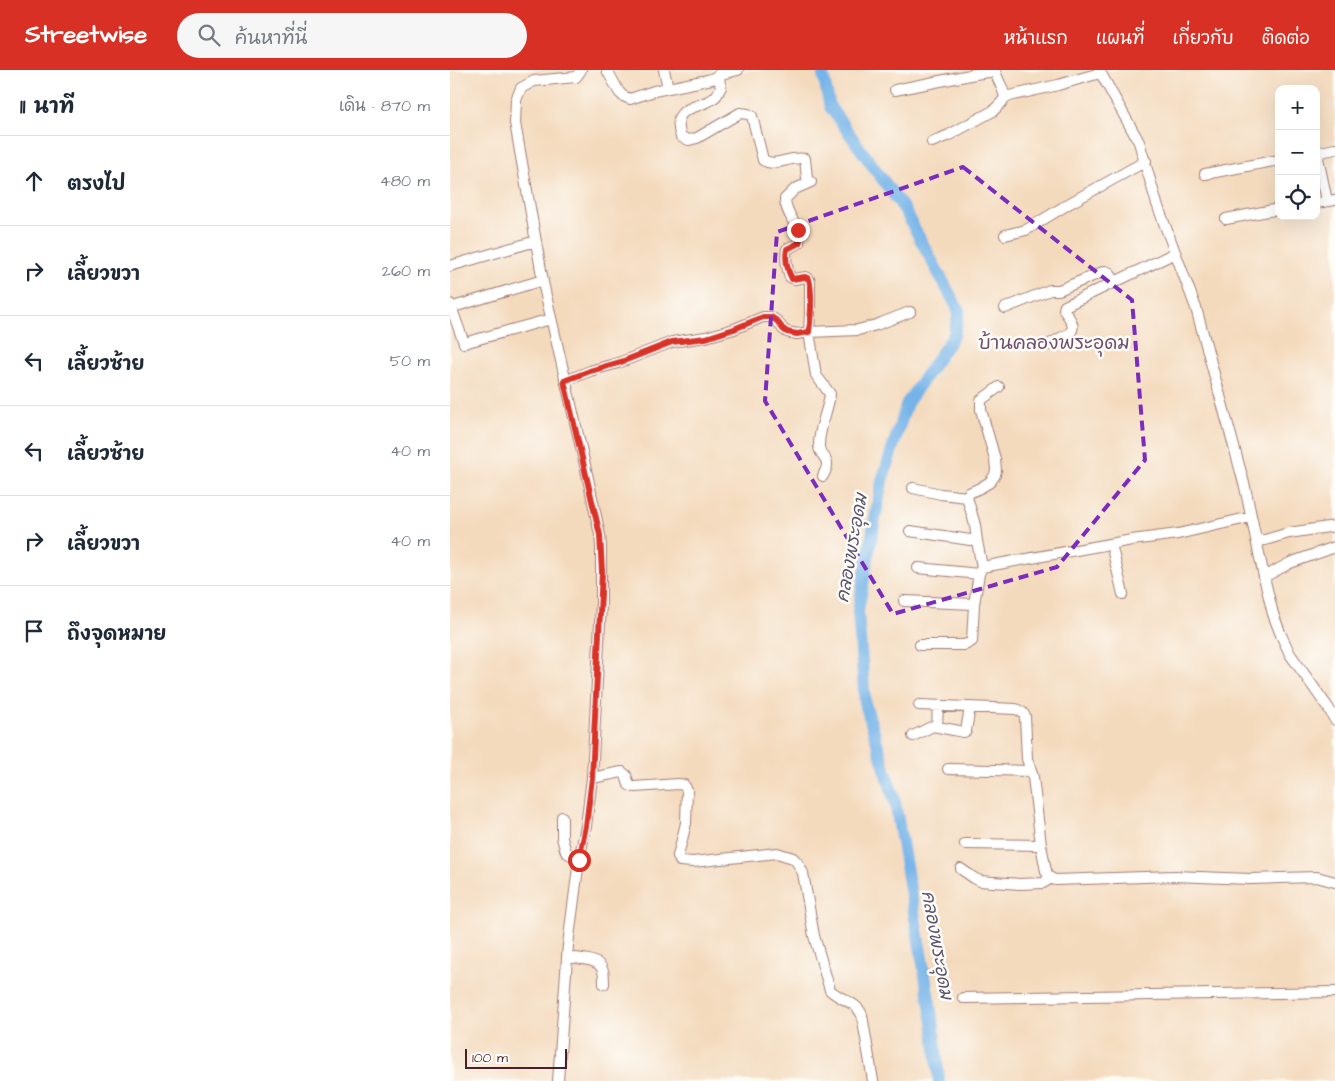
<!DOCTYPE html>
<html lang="th">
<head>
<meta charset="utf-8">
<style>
  :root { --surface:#fff; --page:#f6f6f7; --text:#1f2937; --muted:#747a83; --line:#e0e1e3; --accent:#d93025 }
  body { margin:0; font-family:"Architects Daughter","Playpen Sans Thai",sans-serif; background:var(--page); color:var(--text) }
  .controls { position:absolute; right:15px; top:15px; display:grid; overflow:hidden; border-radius:10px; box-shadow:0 5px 20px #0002 }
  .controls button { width:45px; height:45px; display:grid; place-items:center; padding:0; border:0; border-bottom:1px solid var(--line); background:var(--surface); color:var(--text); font:25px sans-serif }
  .scale { position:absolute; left:15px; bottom:12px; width:102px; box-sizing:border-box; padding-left:5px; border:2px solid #4a1f2b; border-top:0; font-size:14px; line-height:18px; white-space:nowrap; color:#4a1f2b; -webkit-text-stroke:4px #fdfcf7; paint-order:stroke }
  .stop { position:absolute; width:15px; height:15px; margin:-11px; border:4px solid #d93025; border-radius:50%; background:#fff }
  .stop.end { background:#d93025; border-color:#fff; box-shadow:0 1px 5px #0008 }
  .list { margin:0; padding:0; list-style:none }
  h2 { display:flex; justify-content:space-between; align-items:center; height:65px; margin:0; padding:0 20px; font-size:21px }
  h2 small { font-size:16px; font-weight:400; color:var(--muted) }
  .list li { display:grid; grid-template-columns:32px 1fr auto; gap:15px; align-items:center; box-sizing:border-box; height:90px; padding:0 20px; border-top:1px solid var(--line) }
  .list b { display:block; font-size:19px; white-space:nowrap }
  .list em { font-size:16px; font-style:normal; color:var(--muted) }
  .icon { flex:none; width:28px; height:28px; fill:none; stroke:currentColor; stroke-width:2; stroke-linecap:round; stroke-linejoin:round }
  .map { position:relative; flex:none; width:885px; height:1011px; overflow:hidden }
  header { display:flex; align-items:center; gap:30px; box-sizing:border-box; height:70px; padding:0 25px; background:var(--accent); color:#fff }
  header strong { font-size:24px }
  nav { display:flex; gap:28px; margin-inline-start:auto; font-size:18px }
  .search { width:350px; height:45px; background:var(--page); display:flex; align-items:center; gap:12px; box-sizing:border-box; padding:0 18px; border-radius:28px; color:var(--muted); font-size:19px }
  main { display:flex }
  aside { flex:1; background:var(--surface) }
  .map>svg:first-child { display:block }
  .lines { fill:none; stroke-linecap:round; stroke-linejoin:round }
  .river { stroke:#75b3e8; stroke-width:12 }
  .minor-casing { stroke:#9f7c74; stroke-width:12 }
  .minor { stroke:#fff; stroke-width:10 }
  .route { stroke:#d93025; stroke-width:6 }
  .marked { fill:none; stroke:#7b2cbf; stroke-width:4; stroke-dasharray:10 6; stroke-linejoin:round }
  .labels { text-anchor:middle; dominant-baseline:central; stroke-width:5; stroke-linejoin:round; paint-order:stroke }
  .water-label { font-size:18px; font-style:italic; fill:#59536d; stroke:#fdfcf7 }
  .quarter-label { font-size:19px; fill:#714e6d; stroke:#fdfcf7 }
</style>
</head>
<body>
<header>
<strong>Streetwise</strong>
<div class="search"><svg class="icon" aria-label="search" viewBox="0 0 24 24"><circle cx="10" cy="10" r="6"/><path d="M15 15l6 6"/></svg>ค้นหาที่นี่</div>
<nav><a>หน้าแรก</a><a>แผนที่</a><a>เกี่ยวกับ</a><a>ติดต่อ</a></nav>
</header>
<main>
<aside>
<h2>11 นาที<small>เดิน · 870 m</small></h2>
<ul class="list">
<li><svg class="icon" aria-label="ahead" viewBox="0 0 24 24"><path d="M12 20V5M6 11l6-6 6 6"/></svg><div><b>ตรงไป</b></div><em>480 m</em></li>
<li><svg class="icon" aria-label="right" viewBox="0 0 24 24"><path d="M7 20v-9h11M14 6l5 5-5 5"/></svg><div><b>เลี้ยวขวา</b></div><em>260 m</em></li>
<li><svg class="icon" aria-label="left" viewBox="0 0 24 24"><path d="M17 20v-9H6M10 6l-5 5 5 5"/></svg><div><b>เลี้ยวซ้าย</b></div><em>50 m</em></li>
<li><svg class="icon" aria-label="left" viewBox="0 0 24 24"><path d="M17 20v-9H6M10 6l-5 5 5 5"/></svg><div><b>เลี้ยวซ้าย</b></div><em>40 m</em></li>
<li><svg class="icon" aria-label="right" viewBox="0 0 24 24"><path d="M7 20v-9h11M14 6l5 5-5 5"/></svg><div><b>เลี้ยวขวา</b></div><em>40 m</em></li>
<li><svg class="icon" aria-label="arrive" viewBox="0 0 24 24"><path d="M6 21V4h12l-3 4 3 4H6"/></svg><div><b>ถึงจุดหมาย</b></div></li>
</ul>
</aside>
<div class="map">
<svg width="885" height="1011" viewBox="0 0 885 1011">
  <rect width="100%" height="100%" fill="#fdfcf7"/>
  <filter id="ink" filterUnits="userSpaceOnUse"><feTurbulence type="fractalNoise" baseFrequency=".02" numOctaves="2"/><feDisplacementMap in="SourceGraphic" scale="10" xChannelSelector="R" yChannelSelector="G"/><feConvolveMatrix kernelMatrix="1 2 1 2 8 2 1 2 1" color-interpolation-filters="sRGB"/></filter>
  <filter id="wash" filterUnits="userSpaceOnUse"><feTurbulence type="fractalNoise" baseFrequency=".0096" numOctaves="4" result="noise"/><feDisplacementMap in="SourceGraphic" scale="20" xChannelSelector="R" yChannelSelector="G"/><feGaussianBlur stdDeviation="1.12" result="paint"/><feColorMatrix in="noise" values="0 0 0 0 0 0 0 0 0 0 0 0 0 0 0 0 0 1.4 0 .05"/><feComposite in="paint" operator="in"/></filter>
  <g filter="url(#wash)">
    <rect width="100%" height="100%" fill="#f4dabd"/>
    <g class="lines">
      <path class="river" d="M 372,0 L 380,37 L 454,139 L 509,241 L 504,265 L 457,333 L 432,411 L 408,541 L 415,633 L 445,732 L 484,958 L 489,1011"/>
    </g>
  </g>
  <g filter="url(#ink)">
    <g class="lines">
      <defs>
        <path id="minor" d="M 157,0 L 169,22 L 173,26 L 180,29 L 204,21 L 262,9 L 268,5 L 272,1
          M 214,0 L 218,18
          M 288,0 L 268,5 L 271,17 C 269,20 268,25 265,27 C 248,41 220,33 231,67 L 239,70 L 247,68 L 290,43 L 298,44 L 302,46 L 313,90 C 325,98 341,85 355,89 L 357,108
          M 649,0 L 689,72 L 707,134 L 746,238 L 795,417 L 814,507 L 823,544 L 831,565 L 840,584 L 879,639 L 885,650
          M 445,20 L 525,4 L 545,1
          M 555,27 L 608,15 L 650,3
          M 482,72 L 499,65 L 543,41 L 552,32 L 555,27 C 553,17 547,10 545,0
          M 866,83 L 885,79
          M 867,83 L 877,131
          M 755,104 L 829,90
          M 361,112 L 345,119 L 335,129 C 335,145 352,157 349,173 L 337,179 C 335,188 337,198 340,207 L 344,209 L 356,207 L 359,209 L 360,212 L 360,244 L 359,262 L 366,305 L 380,324 C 378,341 369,357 369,375 C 368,385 378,386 377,395 C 377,399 374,403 373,406
          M 866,133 L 885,130
          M 776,149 L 829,139
          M 555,165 L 576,160 L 620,133 L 696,91
          M 0,196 L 86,171
          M 0,234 L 14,273 L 101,249
          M 0,238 L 93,210
          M 555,238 L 600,220 L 609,220 L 655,201 L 660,203 L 664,211
          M 598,275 L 620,263 C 627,255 618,247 614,240 L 615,236 L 725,183
          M 115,311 L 140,301 L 171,292 L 222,272 L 256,267 L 284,259 L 313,247 L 321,247 L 327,251 L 333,259 L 337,262 L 347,264 L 359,262 L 408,260 L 426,255 L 460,242
          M 463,418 L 491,424 L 517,427
          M 460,461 L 527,471
          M 806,470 L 815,470 L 839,463 L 885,456
          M 661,474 L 673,524
          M 532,497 L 682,470 L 728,464 L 801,447
          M 468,498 L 529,504
          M 814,507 L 840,493 L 885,477
          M 454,531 L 524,534
          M 470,575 L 514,575 L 517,574 L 522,571 L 524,534 L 529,504 L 532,497 L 527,471 L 525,455 L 517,427 L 519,423 L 530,418 L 540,412 L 545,405 L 546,400 L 545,389 L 531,340 L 531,330 L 549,317
          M 469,635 L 566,639 L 572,642 L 575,646 L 577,689 L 583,707 L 591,775 L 596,801 C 598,807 600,808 605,810 L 724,806 L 800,809 L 867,807 L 885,812
          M 487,656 L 488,636
          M 463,666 L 483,656 L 514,662 L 516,661 L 520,637
          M 498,699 L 581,701
          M 142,708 L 172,702 L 176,705 L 179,715 L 184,717 L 229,714 L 234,715 L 237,720 L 236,753 L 228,786 L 230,791 L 243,792 L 327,783 L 343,788 L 347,792 L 353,803 L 364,866 L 380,920 C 390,930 406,931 412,945 L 423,1011
          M 112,747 L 112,768 L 116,782 L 129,790
          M 515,774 L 591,775
          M 511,799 L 524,808 L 530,811 L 570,814 L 593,813 L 600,809
          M 117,887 C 128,889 150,888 153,901 C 154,905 154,910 154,914
          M 513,928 L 885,922
          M 108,1011 L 118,875 L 129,790 L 136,756 L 142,708 L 151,533 L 151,477 L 150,465 L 137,404 L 94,217 L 65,53 L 66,30 L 71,18 L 84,11 L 126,7 L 131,0"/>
      </defs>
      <use href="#minor" class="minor-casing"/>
      <use href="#minor" class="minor"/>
    </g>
  </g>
  <g class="lines" filter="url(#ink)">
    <path class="route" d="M 129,790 L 136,756 L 142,708 L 152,502 L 150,465 L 114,311 L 140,301 L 171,292 L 222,272 L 256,268 L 284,259 L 313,247 L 321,247 L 327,251 L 333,259 L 337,262 L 347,264 L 359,262 C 361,245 363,225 359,209 L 355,207 L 342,209 C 337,200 335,188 337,179 L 349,173 L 350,170 L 348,160"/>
  </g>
  <path class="marked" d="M 513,97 L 682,230 L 695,390 L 607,497 L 443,544 L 315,331 L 327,162 Z"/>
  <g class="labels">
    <g class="water-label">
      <text transform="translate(402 478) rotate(-80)">คลองพระอุดม</text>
      <text transform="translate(487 875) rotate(80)">คลองพระอุดม</text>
    </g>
    <g class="quarter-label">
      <text x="604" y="273">บ้านคลองพระอุดม</text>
    </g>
  </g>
</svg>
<div class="controls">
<button>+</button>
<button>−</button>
<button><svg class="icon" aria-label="locate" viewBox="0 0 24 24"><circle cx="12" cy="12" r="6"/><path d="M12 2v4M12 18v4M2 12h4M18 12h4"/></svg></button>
</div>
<div class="scale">100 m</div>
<div class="stop" style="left:129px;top:790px"></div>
<div class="stop end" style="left:348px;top:160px"></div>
</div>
</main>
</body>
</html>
